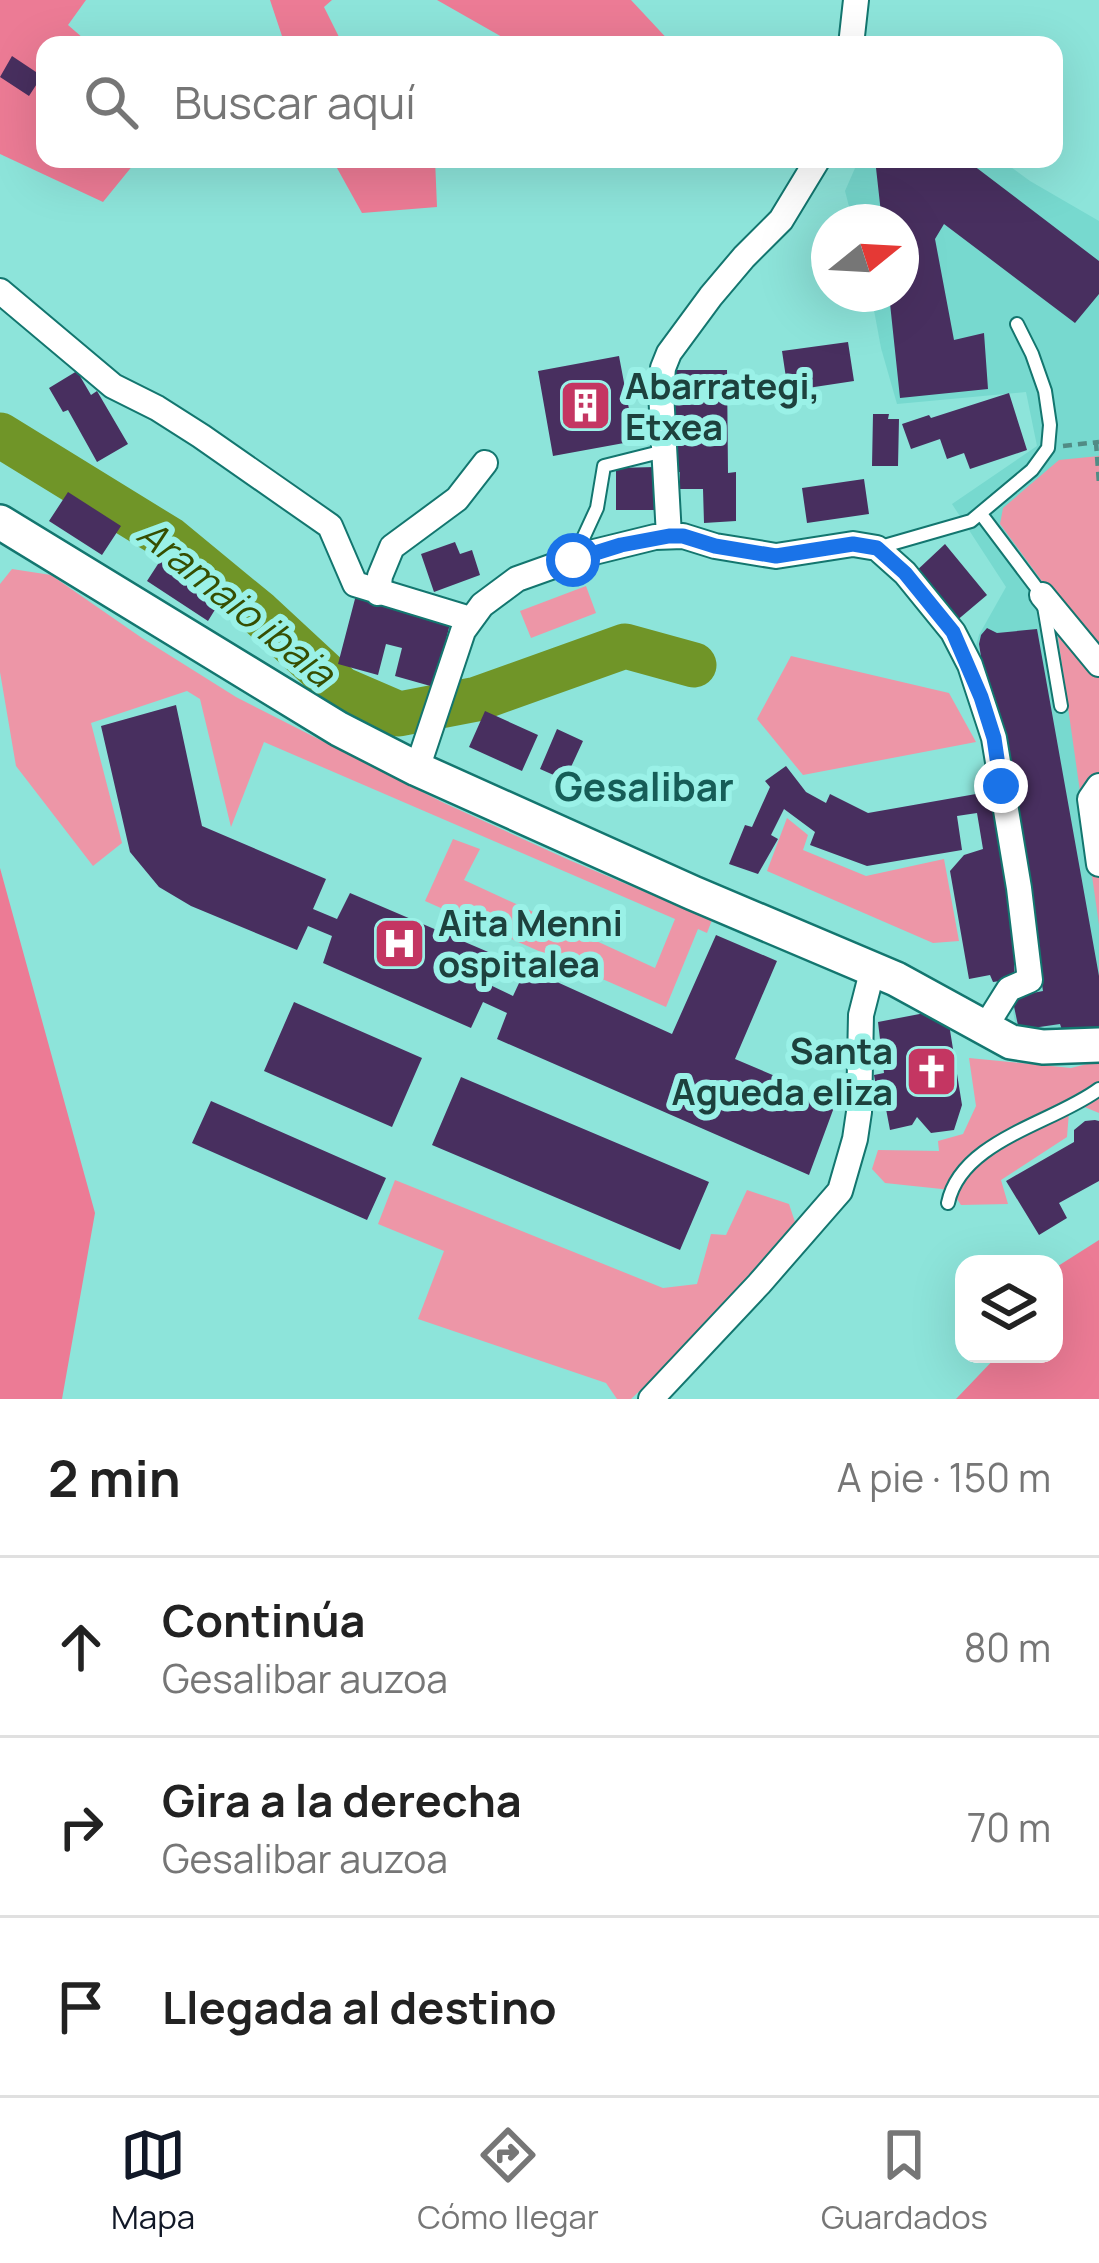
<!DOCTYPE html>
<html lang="es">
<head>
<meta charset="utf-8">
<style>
  :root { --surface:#fff; --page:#f6f6f6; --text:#222; --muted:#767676; --line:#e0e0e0; --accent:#111827 }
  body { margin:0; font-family:Manrope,sans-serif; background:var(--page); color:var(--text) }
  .controls { position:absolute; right:36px; bottom:36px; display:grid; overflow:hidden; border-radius:24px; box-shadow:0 12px 48px #0002 }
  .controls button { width:108px; height:108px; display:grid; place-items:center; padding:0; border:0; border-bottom:3px solid var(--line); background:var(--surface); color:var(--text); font:60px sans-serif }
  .compass { position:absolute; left:811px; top:204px; width:108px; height:108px; border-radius:50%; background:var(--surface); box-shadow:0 12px 48px #0002; rotate:72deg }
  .stop { position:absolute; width:36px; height:36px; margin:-27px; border:9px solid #1a73e8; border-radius:50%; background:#fff }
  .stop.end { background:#1a73e8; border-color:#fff; box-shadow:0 3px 12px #0008 }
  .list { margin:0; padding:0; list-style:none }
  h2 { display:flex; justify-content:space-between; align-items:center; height:156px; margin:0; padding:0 48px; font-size:51px }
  h2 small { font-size:39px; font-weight:400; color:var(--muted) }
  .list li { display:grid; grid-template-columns:78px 1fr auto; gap:36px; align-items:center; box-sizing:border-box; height:180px; padding:0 48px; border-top:3px solid var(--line) }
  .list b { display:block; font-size:45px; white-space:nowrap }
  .list p { margin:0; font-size:39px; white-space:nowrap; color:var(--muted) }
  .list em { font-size:39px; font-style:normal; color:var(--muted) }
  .icon { flex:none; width:66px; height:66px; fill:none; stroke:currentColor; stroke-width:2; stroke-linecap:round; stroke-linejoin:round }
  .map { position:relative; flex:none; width:1099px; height:1399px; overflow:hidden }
  .search { position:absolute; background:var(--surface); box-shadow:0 12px 48px #0002; left:36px; right:36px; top:36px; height:132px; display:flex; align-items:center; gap:30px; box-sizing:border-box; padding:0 42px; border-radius:24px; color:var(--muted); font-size:45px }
  .sheet { height:696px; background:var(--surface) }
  nav { display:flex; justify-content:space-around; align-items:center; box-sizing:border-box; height:168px; border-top:3px solid var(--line); background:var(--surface); font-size:33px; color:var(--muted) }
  nav a { display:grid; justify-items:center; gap:6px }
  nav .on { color:var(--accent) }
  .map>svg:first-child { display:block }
  .built { fill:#77d9cf }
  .green { fill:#ed96a7 }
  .forest { fill:#ec7b95 }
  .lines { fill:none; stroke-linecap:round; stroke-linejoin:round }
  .river { stroke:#709528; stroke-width:45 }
  .building { fill:#482f5f }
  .lane-casing { stroke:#13766f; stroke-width:16 }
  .street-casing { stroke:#13766f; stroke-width:28 }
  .secondary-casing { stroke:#13766f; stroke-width:38 }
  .path { stroke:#518c85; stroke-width:4.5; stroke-dasharray:9 6; stroke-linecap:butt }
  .lane { stroke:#fff; stroke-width:12 }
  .street { stroke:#fff; stroke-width:24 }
  .secondary { stroke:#fff; stroke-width:33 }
  .route { stroke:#1a73e8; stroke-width:15 }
  .labels { text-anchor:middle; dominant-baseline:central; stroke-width:12; stroke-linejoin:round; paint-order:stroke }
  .poi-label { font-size:36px; font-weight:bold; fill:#1d413d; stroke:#9af1e7; text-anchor:start }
  .water-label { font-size:39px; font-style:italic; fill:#364e00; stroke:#9af1e7 }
  .neighbourhood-label { font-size:39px; font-weight:bold; fill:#165d57; stroke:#9af1e7 }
</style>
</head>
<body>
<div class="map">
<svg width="1099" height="1399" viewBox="0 0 1099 1399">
  <rect width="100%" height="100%" fill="#8de4da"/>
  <path class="built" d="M 859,159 L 1000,159 L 1030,181 L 1099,221 L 1099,1032 L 1063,1039 L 1058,1027 L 1017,1033 L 1010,994 L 1039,988 L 994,712 L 982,681 L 976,645 L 979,635 L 1006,587 L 952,504 L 1037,446 L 1026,392 L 897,404 L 881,348 L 871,294 L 901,294 L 901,222 L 853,222 L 845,191 Z"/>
  <path class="green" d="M 1099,456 L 1099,925 L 1052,595 L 1000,524 L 1003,508 L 1059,460 Z
    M 12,569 L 51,575 L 142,638 L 236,697 L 444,803 L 569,860 L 712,920 L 707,933 L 698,929 L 666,1007 L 425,901 L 453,839 L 480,849 L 464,880 L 655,968 L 675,919 L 264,742 L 231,827 L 200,699 L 187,691 L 91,723 L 122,843 L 93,866 L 16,766 L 0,672 L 0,584 Z
    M 586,586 L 596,613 L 531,638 L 520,611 Z
    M 791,656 L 949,693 L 976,742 L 803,775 L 757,719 Z
    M 787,818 L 808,835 L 803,850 L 866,876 L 944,859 L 959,941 L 933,943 L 767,871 Z
    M 969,1058 L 1071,1068 L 1099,1061 L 1099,1113 L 1082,1106 L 1069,1112 L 1067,1137 L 1001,1180 L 1008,1204 L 961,1205 L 951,1190 L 885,1183 L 872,1169 L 878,1150 L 939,1151 L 938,1141 L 963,1134 L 976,1106 Z
    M 395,1180 L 663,1288 L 697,1284 L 711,1234 L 726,1235 L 747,1190 L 789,1204 L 796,1225 L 669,1363 L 631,1399 L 617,1399 L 606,1383 L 418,1319 L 444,1251 L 378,1224 Z"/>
  <path class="forest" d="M 0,0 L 86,0 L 68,25 L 91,45 L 45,45 L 45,159 L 138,159 L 103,202 L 0,154 Z
    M 270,0 L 332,0 L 324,7 L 343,45 L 285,45 Z
    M 437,0 L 631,0 L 673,45 L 516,45 Z
    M 332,159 L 435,159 L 437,207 L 362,213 Z
    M 0,868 L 95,1213 L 62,1399 L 0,1399 Z
    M 1099,1240 L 1099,1399 L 956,1399 L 999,1354 L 1054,1354 L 1054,1275 L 1058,1266 Z"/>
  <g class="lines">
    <path class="river" d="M 0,435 L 169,539 L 259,613 L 341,689 L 399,714 L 477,699 L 625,646 L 694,665"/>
  </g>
  <path class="building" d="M 12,56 L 42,76 L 29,96 L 0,77 Z
    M 875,159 L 965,159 L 1099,261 L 1099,294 L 1075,323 L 944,224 L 935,239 L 954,340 L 984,333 L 988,389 L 900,398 L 889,294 L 901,294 L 901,222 L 882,222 Z
    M 848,342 L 854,381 L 788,391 L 782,351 Z
    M 619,356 L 635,441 L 553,456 L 538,371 Z
    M 672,370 L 727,370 L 728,473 L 736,472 L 736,521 L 704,523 L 703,489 L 680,489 L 680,472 L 673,473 Z
    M 77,371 L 91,395 L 97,391 L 128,444 L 97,462 L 68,410 L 63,412 L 49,388 Z
    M 1009,393 L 1027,450 L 970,469 L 964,453 L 947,459 L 940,439 L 911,449 L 902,424 L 929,415 L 931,418 Z
    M 873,414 L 889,414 L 888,419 L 899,419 L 898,466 L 872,466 Z
    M 655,467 L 656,510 L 616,510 L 616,468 Z
    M 864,479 L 869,514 L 807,523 L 802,488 Z
    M 68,492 L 121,526 L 102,555 L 49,521 Z
    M 455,542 L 460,554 L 472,550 L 480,575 L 434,592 L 421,554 Z
    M 945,544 L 987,595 L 955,622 L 913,574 Z
    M 169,547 L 224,595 L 208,621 L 147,581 Z
    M 356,595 L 451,620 L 434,687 L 395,676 L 402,648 L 386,644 L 378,675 L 338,664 Z
    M 987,628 L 997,633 L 1037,629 L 1099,976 L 1099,1029 L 1064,1036 L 1060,1024 L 1019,1030 L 1012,997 L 1043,991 L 999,710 L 985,682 L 979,644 L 981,635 Z
    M 176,705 L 202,826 L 326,879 L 313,909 L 337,919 L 350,893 L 500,957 L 488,984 L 513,996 L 526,968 L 672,1034 L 716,935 L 777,961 L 735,1059 L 836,1102 L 809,1175 L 497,1039 L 507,1013 L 483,1002 L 471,1028 L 323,963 L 332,936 L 308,926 L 297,950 L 191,906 L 159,887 L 130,852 L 101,726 Z
    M 485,711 L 538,735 L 522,771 L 469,747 Z
    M 557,729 L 583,741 L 565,780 L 540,769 Z
    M 786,766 L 806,792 L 826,803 L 830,794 L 868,813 L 993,791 L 1021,962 L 1014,964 L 1015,979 L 993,982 L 990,975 L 969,979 L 950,871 L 964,855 L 983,849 L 977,813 L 957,816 L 962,850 L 867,866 L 810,845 L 815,832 L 784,809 L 771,835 L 778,839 L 758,874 L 729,864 L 745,825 L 752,827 L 770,787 L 765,781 Z
    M 294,1002 L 422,1058 L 392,1127 L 264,1071 Z
    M 930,1012 L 949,1024 L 962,1105 L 954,1130 L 931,1133 L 917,1117 L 912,1125 L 890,1130 L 886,1109 L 880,1110 L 874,1075 L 884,1073 L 878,1022 Z
    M 461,1077 L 709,1182 L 680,1250 L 432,1145 Z
    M 211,1101 L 386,1178 L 367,1220 L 192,1143 Z
    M 1095,1120 L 1099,1121 L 1099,1181 L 1059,1203 L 1067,1218 L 1039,1235 L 1006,1181 L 1074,1142 L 1074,1130 L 1085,1121 Z"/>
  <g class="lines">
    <defs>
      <path id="lane" d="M 981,514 L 1042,595 L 1061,706
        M 877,548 L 971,521 L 1032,470 L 1048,448 L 1050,425 L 1045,391 L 1032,354 L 1017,324
        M 574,558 L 597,508 L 604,466 L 664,451
        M 948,1203 C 961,1140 1054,1123 1099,1089"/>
      <path id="street" d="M 851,45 L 856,0
        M 0,291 L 113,386 L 157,408 L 201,436 L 330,526 L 355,584 L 470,619
        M 669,536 L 661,392 L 663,368 L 669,353 L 711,296 L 744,257 L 781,220 L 818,159
        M 378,593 L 380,576 L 392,547 L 457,499 L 485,463
        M 1042,595 L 1099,664
        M 417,769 L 463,631 L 482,605 L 517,579 L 590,553 L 655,537 L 683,536 L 715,546 L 776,556 L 853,544 L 877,548 L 905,573 L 953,632 L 970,665 L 994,738 L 1019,888 L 1030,980 L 1009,989 L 984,1029
        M 1099,786 L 1090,799 L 1099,864
        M 651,1399 L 759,1284 L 840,1191 L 855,1139 L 859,1112 L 861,1015 L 873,968"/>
      <path id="secondary" d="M 0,522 L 339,729 L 417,769 L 693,893 L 896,979 L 1011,1042 L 1043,1047 L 1099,1045"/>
    </defs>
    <use href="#lane" class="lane-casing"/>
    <use href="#street" class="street-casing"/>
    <use href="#secondary" class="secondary-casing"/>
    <path class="path" d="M 1096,442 L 1099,484
      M 1063,446 L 1099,442"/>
    <use href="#lane" class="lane"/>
    <use href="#street" class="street"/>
    <use href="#secondary" class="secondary"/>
  </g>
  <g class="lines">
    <path class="route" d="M 573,560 L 621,545 L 669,536 L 683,536 L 715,546 L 776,556 L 853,544 L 877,548 L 905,573 L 953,632 L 981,697 L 994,738 L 1001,786"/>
  </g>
  <defs>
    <symbol id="building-square" viewBox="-11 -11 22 22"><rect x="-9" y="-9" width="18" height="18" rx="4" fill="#c43662" stroke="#9af1e7"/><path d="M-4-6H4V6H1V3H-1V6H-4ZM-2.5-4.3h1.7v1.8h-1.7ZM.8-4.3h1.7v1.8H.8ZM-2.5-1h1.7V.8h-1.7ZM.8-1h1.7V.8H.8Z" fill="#fff"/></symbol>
    <symbol id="hospital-square" viewBox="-11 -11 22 22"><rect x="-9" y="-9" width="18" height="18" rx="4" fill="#c43662" stroke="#9af1e7"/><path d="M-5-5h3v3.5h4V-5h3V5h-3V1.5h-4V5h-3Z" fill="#fff"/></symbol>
    <symbol id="church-square" viewBox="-11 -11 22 22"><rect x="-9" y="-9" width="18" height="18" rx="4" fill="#c43662" stroke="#9af1e7"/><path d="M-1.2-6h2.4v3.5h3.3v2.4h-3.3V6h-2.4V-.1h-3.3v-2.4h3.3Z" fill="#fff"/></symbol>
  </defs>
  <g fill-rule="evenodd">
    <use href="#building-square" x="556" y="376" width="59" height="59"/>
    <use href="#hospital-square" x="370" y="914" width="59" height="59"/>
    <use href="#church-square" x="902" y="1042" width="59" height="59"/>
  </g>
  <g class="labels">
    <g class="poi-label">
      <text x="625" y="385">Abarrategi,<tspan x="625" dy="41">Etxea</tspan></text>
      <text x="438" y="922">Aita Menni<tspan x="438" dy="41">ospitalea</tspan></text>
      <text x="893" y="1050" text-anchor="end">Santa<tspan x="893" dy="41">Agueda eliza</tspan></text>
    </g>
    <g class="water-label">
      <text transform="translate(237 602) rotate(39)">Aramaio ibaia</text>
    </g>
    <g class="neighbourhood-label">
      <text x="644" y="786">Gesalibar</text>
    </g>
  </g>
</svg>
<div class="controls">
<button><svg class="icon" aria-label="layers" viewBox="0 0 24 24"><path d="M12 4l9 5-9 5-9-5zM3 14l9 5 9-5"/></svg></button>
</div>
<svg class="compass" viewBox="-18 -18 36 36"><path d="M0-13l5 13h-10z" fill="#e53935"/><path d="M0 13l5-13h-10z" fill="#767676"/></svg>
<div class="stop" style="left:573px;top:560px"></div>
<div class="stop end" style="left:1001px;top:786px"></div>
<div class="search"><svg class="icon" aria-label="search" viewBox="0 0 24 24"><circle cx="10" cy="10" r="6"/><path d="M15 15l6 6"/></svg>Buscar aquí</div>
</div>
<section class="sheet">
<h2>2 min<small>A pie · 150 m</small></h2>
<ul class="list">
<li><svg class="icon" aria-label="ahead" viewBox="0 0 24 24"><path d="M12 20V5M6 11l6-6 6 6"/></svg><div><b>Continúa</b><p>Gesalibar auzoa</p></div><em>80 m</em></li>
<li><svg class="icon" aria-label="right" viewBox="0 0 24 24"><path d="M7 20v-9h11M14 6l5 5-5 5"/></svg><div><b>Gira a la derecha</b><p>Gesalibar auzoa</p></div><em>70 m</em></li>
<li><svg class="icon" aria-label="arrive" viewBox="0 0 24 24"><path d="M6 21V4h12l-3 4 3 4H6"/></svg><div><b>Llegada al destino</b></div></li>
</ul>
</section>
<nav>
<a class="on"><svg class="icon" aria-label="map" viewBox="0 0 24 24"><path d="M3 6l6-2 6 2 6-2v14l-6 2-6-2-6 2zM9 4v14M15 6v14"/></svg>Mapa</a>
<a><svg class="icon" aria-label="directions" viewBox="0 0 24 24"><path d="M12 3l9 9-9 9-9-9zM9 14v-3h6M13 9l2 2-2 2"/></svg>Cómo llegar</a>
<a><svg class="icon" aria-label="saved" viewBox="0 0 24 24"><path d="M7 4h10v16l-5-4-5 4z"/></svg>Guardados</a>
</nav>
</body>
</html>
